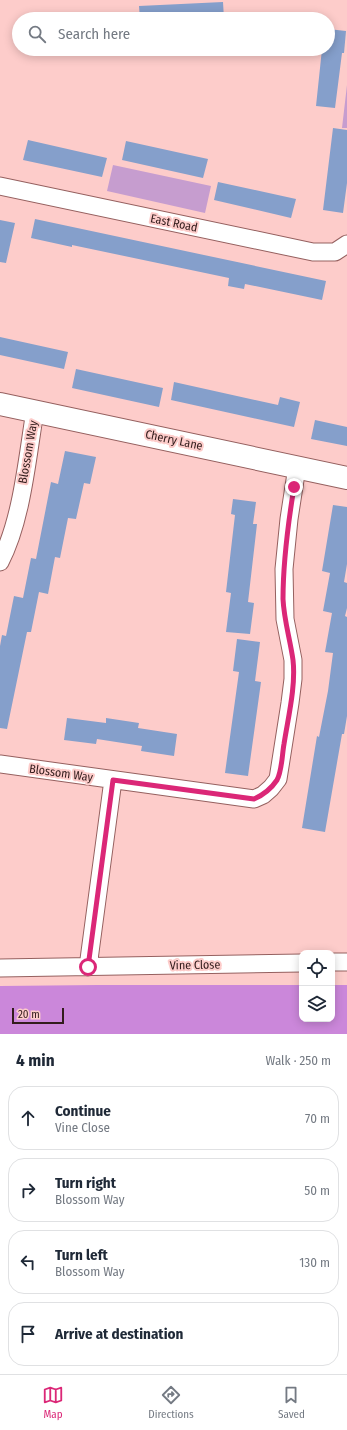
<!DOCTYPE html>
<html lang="en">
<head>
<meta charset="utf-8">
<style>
  :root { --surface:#fff; --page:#f6f6f7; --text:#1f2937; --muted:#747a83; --line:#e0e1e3; --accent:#db2777 }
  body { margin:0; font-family:"Fira Sans Condensed",sans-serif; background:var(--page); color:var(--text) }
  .controls { position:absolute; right:12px; bottom:12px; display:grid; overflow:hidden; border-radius:8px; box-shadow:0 2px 10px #0003 }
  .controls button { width:36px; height:36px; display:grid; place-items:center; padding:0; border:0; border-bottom:1px solid var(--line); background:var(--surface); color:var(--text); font:20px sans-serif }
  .scale { position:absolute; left:12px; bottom:10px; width:52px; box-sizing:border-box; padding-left:4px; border:2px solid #321c1c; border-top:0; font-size:11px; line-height:14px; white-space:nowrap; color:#321c1c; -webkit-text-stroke:3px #fdccca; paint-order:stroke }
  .stop { position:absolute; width:12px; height:12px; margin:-9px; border:3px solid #db2777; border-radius:50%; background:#fff }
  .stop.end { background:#db2777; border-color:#fff; box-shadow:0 1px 4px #0008 }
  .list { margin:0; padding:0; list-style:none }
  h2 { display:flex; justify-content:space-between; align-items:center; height:52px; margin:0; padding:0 16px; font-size:17px }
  h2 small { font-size:13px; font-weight:400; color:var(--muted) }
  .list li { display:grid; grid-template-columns:26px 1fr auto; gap:12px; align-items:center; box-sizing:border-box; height:64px; margin:0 8px 8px; padding:0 8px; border:1px solid var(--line); border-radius:16px }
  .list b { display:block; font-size:15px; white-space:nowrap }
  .list p { margin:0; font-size:13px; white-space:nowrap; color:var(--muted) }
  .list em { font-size:13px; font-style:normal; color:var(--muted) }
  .icon { flex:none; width:22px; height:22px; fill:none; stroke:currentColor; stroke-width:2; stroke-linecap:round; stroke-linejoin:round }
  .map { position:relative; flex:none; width:347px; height:1034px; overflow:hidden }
  .search { position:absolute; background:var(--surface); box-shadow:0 2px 10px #0003; left:12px; right:12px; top:12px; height:44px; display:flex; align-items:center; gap:10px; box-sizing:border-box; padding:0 14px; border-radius:22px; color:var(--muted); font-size:15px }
  .sheet { height:340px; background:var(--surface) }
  nav { display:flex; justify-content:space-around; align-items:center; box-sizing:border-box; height:56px; border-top:1px solid var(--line); background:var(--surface); font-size:11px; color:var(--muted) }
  nav a { display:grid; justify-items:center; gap:2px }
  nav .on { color:var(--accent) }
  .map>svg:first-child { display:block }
  .green { fill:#c69dcf }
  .forest { fill:#cb87da }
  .building { fill:#859fcb }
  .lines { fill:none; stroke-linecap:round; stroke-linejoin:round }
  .minor-casing { stroke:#95605f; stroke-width:19 }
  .tertiary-casing { stroke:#95605f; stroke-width:24 }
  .minor { stroke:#fff; stroke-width:17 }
  .tertiary { stroke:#fff; stroke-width:22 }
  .route { stroke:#db2777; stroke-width:5 }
  .labels { text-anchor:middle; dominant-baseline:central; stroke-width:4; stroke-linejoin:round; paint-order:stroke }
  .street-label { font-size:12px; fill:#321c1c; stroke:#fdccca }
</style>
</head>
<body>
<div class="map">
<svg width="347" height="1034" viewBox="0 0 347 1034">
  <rect width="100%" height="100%" fill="#fdccca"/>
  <path class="green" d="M 347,85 L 347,128 L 342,128 Z
    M 113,165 L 211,186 L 205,213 L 107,191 Z"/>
  <path class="forest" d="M 98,985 L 302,985 L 302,1019 L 332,1019 L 332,985 L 347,985 L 347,1034 L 0,1034 L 0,986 Z"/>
  <path class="building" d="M 223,2 L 224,19 L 140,19 L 139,6 Z
    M 328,29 L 346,31 L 344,53 L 342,53 L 335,108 L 316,106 L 322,49 L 328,49 Z
    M 333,128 L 347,130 L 347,183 L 343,213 L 323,210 Z
    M 28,140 L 107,158 L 102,177 L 23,160 Z
    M 126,141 L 208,159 L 203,178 L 122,160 Z
    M 218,182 L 296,199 L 291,218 L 214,200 Z
    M 35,219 L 326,281 L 322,300 L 245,284 L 244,289 L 228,286 L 229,278 L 72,245 L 72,247 L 31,238 Z
    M 0,220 L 15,223 L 6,263 L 0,262 Z
    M 0,337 L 68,352 L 64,369 L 0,355 Z
    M 76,369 L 163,388 L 159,407 L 72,388 Z
    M 174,382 L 278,405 L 280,397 L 300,402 L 294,427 L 171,400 Z
    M 315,420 L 347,427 L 347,446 L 311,439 Z
    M 65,451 L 96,457 L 90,484 L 84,483 L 76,519 L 68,518 L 60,558 L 55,557 L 48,594 L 39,592 L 31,632 L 27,632 L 7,729 L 0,728 L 0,646 L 2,635 L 6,636 L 14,596 L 23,598 L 31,558 L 36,559 L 51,482 L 58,484 Z
    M 233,499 L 256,502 L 253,524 L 257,524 L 248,602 L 254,603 L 250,634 L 226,632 L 231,593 L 226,592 L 235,515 L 231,514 Z
    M 333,505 L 347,507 L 347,564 L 344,582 L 347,583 L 347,608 L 345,616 L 347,617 L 347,716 L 344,734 L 342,734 L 325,832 L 302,828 L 317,736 L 319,737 L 328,691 L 333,653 L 325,652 L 332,613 L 323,611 L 330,573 L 322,571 Z
    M 237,639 L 260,642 L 255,681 L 261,682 L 248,776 L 225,773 L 239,672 L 233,671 Z
    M 67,718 L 106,723 L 106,718 L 139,723 L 138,728 L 177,734 L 174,756 L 141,751 L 142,746 L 97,739 L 96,744 L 64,740 Z"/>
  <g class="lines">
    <defs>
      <path id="minor" d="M 0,186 L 313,252 L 335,252 L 347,244
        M 0,562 C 22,520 27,459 35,411
        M 0,764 L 254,799 L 263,795 L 271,788 L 278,779 L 290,703 L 293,679 L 293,660 L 285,619 L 284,569 L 289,519 L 297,467
        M 332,962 L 347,962
        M 88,967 L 113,780
        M 0,968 L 302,963"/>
      <path id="tertiary" d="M 0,404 L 347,478"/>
    </defs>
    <use href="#minor" class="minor-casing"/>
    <use href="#tertiary" class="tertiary-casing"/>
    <use href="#minor" class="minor"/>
    <use href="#tertiary" class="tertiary"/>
  </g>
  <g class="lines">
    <path class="route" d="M 88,967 L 113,780 L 254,799 C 263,795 271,789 277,780 C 282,771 282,755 284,744 C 288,718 296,686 293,660 C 290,639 284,620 283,599 C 283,562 288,524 294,487"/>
  </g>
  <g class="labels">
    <g class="street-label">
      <text transform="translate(174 223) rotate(12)">East Road</text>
      <text transform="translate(174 440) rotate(12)">Cherry Lane</text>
      <text transform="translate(28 452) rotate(-80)">Blossom Way</text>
      <text transform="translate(61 773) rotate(8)">Blossom Way</text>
      <text transform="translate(195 965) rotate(-1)">Vine Close</text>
    </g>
  </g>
</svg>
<div class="controls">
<button><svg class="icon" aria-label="locate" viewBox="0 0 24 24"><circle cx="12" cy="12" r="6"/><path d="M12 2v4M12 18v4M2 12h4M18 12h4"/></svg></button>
<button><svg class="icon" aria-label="layers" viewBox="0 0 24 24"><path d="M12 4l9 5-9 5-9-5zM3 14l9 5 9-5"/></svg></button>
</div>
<div class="scale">20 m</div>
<div class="stop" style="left:88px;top:967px"></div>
<div class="stop end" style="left:294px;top:487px"></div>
<div class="search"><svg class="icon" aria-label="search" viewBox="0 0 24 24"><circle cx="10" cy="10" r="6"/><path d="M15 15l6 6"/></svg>Search here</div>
</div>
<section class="sheet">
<h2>4 min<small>Walk · 250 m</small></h2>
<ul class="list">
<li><svg class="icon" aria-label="ahead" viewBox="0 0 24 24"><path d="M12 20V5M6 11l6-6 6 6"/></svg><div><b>Continue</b><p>Vine Close</p></div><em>70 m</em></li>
<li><svg class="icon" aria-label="right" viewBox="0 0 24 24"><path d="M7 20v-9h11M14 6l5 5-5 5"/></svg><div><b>Turn right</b><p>Blossom Way</p></div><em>50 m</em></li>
<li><svg class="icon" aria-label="left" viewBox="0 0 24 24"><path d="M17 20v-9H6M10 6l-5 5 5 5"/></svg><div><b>Turn left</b><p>Blossom Way</p></div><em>130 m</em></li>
<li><svg class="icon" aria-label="arrive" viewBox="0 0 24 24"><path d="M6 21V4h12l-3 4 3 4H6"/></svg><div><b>Arrive at destination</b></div></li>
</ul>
</section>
<nav>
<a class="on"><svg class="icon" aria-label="map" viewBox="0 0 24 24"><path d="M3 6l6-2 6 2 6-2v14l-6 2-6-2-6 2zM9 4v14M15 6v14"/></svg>Map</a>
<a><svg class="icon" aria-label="directions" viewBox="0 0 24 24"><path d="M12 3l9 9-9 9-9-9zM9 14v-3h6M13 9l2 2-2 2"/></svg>Directions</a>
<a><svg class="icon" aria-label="saved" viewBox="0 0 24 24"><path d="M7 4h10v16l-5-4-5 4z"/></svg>Saved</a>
</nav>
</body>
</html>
